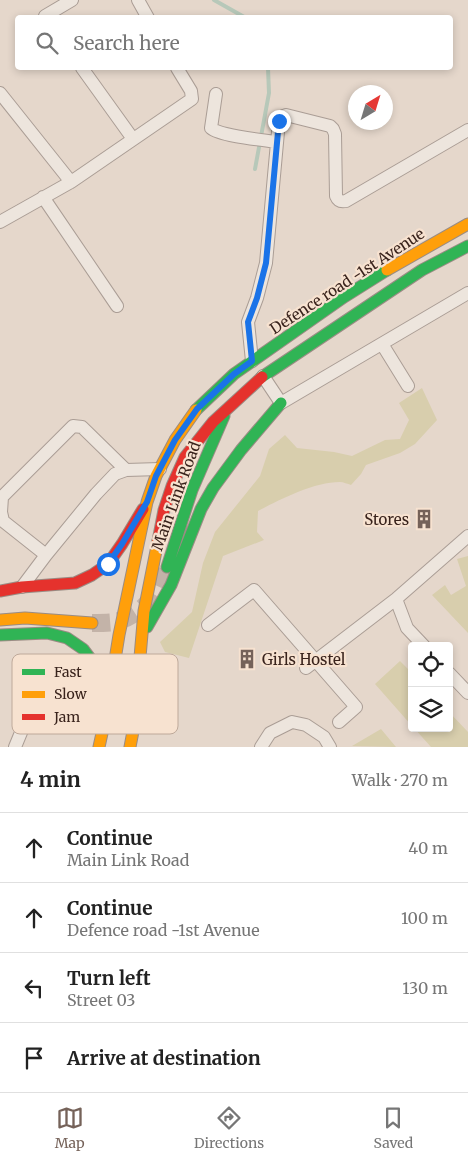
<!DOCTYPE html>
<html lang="en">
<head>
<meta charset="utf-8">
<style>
  :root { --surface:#fff; --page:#f6f6f6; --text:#222; --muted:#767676; --line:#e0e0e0; --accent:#756259 }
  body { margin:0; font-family:Merriweather,serif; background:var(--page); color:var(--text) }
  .controls { position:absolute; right:15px; bottom:15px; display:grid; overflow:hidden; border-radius:5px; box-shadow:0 2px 8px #0003 }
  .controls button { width:45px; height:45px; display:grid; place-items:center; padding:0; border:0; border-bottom:1px solid var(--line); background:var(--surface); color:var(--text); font:25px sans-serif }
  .compass { position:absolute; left:348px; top:85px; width:45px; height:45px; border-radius:50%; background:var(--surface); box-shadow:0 2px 8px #0003; rotate:38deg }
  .stop { position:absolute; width:15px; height:15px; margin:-11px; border:4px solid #1a73e8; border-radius:50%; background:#fff }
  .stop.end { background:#1a73e8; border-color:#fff; box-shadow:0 1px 5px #0008 }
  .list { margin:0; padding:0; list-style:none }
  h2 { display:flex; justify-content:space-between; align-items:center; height:65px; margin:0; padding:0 20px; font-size:21px }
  h2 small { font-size:16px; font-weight:400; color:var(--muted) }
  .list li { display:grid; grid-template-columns:32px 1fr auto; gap:15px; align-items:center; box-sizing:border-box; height:70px; padding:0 20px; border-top:1px solid var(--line) }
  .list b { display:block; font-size:19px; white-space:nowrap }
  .list p { margin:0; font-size:16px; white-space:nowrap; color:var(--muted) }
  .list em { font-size:16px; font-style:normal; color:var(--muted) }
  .icon { flex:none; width:28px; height:28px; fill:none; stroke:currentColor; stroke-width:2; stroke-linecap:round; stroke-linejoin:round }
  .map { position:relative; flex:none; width:468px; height:747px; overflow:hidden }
  .search { position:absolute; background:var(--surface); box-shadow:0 2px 8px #0003; left:15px; right:15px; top:15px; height:55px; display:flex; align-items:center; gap:12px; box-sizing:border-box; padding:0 18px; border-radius:5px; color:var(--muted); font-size:19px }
  .sheet { height:345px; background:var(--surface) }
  nav { display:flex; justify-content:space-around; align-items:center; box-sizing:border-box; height:70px; border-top:1px solid var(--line); background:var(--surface); font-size:14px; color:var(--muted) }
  nav a { display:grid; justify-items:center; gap:2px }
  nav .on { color:var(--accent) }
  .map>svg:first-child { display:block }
  .green { fill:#d8cead }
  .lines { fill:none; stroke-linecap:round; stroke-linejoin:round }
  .stream { stroke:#b7c8b9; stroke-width:4 }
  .secondary-tunnel { stroke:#c3b3a8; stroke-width:18; stroke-dasharray:18 9; stroke-linecap:butt }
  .street-casing { stroke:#aa9d95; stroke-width:14 }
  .fast-casing { stroke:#9a8c84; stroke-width:13 }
  .slow-casing { stroke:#9a8c84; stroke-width:13 }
  .jam-casing { stroke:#9a8c84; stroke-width:13 }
  .street { stroke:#ede5dd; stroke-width:12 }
  .fast { stroke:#30b455; stroke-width:11 }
  .slow { stroke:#ff9f0a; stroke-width:11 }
  .jam { stroke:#e5322d; stroke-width:11 }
  .route { stroke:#1a73e8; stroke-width:6 }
  .labels { text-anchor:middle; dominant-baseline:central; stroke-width:4.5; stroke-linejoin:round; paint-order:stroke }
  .street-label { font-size:15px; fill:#39231c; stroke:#f7e2d0 }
  .poi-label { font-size:15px; fill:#39231c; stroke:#f7e2d0; text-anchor:end }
  .key { fill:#f7e2d0; stroke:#bea99a; stroke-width:1 }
  .key-label { font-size:14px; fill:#39231c }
</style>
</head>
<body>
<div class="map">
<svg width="468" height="747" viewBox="0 0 468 747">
  <rect width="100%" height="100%" fill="#e5d7cb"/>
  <path class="green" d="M 422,388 L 437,420 L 415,444 L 400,453 L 366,465 L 361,474 L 351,485 C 348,484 343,482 340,482 C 314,482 281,499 258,511 L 257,532 L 264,540 L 223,556 L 189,658 L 165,652 L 160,642 L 192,612 L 203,563 L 215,532 L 260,476 L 269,449 L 285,435 L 297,448 L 334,452 L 352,456 L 385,440 L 400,439 L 409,420 L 399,403 Z
    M 468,556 L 468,633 L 432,595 L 445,585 L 451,595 L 466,586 L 457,559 Z
    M 400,661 L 412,673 L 412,726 L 375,684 Z
    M 449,712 L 468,732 L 468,747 L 431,747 L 414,728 L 449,728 Z
    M 381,729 L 396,747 L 352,746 Z"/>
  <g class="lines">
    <path class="stream" d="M 214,0 L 246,18
      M 255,169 L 269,93 L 268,68"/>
    <path class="secondary-tunnel" d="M 92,623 C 99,623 108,623 115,622 C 128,619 144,609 151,599 C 159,589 162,578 167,567"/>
    <defs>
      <path id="street" d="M 138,0 L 148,18
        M 46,18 L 45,16 L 72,0
        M 82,68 L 133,139
        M 0,93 L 71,182
        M 216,94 L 211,128 C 220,136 263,140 277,142
        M 43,197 L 117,306
        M 0,222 L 71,182 L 192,99 L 191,91 L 177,68
        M 382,344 L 408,386
        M 252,361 L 248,322 L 257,298 L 266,263 L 279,121 C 281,117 282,116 286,115 L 330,126 L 333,129 L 335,134 L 336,196 C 338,201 341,202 346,201 L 468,130
        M 263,376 L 281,403 L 468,293
        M 46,555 L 3,521 L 1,512 L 2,497 L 73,426 L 82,427 L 126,470
        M 22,587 L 46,555 L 96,494 L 115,474 L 126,470 L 160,469
        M 396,599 L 407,628 L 424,646
        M 208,625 L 254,590 L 356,707 L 339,722
        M 306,668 L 396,599 L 468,536
        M 449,673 L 468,693
        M 15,747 L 27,718 L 33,710 L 43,703 L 53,700 L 107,706
        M 261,747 L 270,733 L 292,722 L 306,725 L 324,737 L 330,747"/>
      <path id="fast" d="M 262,377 L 422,270 L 468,246
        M 196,410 L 234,374 L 344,297 L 387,270
        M 167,567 L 192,490 L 224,416
        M 147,627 L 171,585 L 201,509 L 213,488 L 241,450 L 281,403
        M 0,635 L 47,633 L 67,638 L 83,649 L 98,669 L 108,697"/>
      <path id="slow" d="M 387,270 L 468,224
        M 0,620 L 25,618 L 92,623
        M 99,747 L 106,715 L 119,635 L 147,502 L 156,476 L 175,440 L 196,410
        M 130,747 L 134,726 L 144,611 L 158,541"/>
      <path id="jam" d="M 158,541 L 164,510 L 172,486 L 185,457 L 213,422 L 262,377
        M 0,591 L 22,587 L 75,583 L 92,575 L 108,564 L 122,544 L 143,509"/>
    </defs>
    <use href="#street" class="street-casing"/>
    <use href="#fast" class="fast-casing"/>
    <use href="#slow" class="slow-casing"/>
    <use href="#jam" class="jam-casing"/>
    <use href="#street" class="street"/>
    <use href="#fast" class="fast"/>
    <use href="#slow" class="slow"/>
    <use href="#jam" class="jam"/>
  </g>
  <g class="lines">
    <path class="route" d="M 108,564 L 122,544 L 147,502 L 156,476 L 175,440 L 197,409 L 234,374 L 252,361 L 248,322 L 257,298 L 266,263 L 279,121"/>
  </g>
  <defs>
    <symbol id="building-bare" viewBox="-9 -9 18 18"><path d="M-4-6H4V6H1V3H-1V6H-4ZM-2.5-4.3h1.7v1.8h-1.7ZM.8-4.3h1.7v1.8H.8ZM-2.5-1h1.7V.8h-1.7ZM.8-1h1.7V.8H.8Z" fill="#756259" stroke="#f7e2d0" stroke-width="2.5" paint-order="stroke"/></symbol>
  </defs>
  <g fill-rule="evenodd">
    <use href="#building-bare" x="410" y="505" width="28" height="28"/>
    <use href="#building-bare" x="233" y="645" width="28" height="28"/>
  </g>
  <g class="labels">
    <g class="street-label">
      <text transform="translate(347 281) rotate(-33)">Defence road -1st Avenue</text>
      <text transform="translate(176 496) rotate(-70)">Main Link Road</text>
    </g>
    <g class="poi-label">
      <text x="409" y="519">Stores</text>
      <text x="262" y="659" text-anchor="start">Girls Hostel</text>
    </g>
  </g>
  <rect x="12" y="654" width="166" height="80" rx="8" class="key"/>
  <rect x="22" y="669" width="23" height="6" fill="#30b455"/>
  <rect x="22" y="691" width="23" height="7" fill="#ff9f0a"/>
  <rect x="22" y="714" width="23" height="6" fill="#e5322d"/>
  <g class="key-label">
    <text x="54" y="677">Fast</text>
    <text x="54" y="699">Slow</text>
    <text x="54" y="722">Jam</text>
  </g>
</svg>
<div class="controls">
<button><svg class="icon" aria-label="locate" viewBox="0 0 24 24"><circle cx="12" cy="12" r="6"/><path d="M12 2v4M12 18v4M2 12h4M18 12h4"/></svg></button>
<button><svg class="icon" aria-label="layers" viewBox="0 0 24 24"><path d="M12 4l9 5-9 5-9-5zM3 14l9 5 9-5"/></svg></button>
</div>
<svg class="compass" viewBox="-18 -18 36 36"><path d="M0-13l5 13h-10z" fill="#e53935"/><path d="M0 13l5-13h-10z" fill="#767676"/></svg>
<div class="stop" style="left:108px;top:564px"></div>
<div class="stop end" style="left:279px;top:121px"></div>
<div class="search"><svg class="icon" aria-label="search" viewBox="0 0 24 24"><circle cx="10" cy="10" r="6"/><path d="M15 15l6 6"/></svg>Search here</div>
</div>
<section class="sheet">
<h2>4 min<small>Walk · 270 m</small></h2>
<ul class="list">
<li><svg class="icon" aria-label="ahead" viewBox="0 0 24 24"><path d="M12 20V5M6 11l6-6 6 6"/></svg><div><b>Continue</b><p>Main Link Road</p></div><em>40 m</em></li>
<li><svg class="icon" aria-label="ahead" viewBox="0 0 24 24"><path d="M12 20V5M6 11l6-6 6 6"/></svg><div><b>Continue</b><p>Defence road -1st Avenue</p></div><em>100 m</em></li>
<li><svg class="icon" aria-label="left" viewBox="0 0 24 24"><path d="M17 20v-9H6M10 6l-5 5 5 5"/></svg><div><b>Turn left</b><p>Street 03</p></div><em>130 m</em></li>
<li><svg class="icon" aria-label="arrive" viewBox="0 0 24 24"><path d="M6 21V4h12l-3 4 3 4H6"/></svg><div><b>Arrive at destination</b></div></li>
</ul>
</section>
<nav>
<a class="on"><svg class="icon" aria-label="map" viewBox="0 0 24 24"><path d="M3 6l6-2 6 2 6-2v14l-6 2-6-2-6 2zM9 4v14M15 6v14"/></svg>Map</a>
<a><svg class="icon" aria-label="directions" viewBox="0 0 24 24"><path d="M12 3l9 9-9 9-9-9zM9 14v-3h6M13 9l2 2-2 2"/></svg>Directions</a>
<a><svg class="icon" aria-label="saved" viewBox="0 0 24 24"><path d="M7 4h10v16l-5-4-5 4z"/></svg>Saved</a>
</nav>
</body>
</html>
